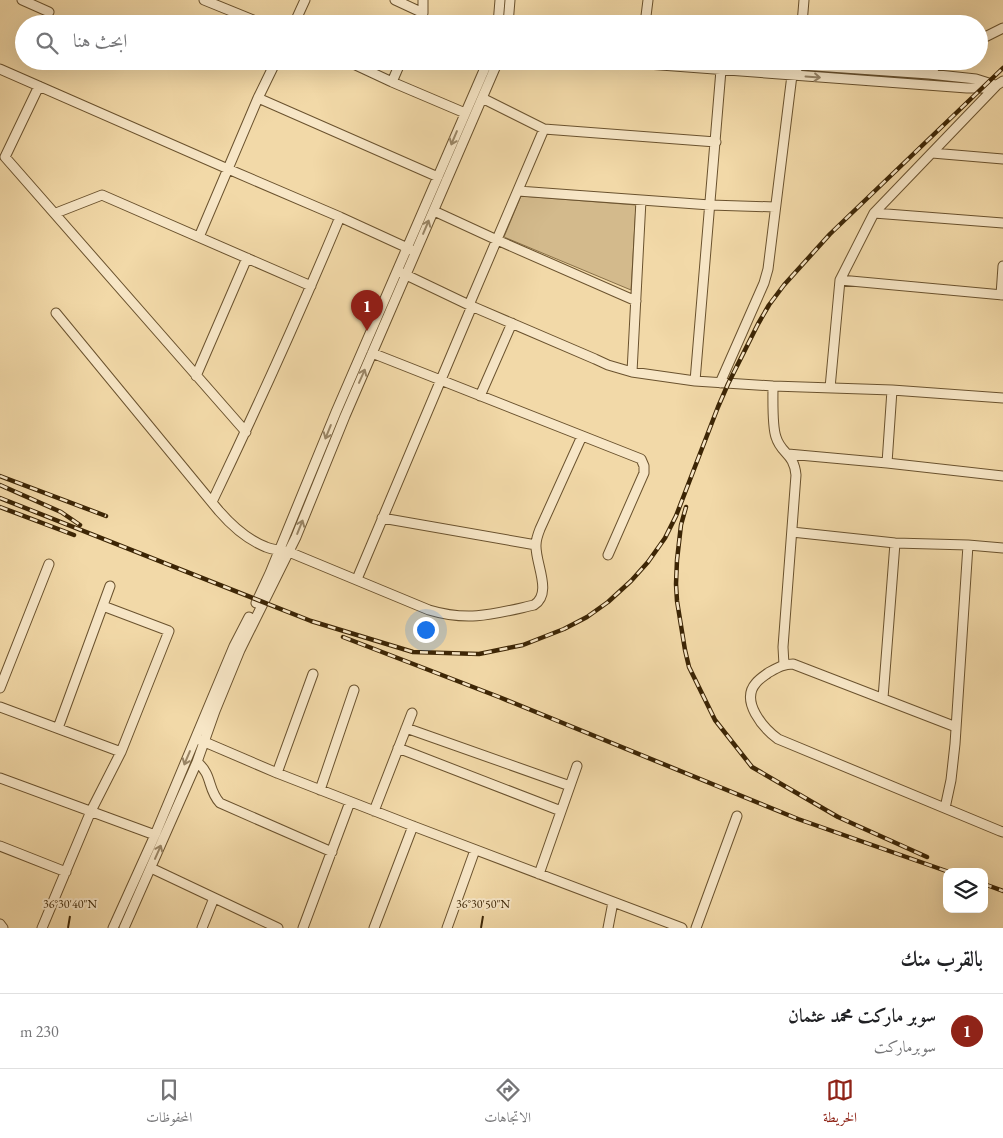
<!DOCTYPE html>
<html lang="ar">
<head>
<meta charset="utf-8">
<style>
  :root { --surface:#fff; --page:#f2f2f2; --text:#202124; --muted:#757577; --line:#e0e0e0; --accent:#8f2418 }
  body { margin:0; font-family:"EB Garamond",Amiri,serif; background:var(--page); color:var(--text); direction:rtl }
  .controls { position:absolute; right:15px; bottom:15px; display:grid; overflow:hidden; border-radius:10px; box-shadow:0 5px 20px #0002 }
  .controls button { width:45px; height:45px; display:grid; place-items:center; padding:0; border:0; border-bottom:1px solid var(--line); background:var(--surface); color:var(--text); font:25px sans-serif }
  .you { position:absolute; left:425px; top:629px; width:18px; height:18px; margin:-12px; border:4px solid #fff; border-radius:50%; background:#1a73e8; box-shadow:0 0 0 8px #1a73e833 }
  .badge { display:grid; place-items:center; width:32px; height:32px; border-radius:50%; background:var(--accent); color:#fff; font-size:16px; font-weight:700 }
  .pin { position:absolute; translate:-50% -41px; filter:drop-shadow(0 1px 2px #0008) }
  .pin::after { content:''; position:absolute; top:26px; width:18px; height:15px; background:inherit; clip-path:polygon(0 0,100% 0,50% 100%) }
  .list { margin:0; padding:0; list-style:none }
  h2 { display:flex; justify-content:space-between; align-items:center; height:65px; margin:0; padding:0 20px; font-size:21px }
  h2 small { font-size:16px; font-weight:400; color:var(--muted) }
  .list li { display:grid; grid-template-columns:32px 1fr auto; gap:15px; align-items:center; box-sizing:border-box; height:75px; padding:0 20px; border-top:1px solid var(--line) }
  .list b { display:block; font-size:19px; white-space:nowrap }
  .list p { margin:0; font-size:16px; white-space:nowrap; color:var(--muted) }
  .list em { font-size:16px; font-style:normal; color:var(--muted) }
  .icon { flex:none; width:28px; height:28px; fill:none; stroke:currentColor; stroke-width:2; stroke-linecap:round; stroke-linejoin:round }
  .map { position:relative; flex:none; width:1003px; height:928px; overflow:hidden; direction:ltr }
  .search { position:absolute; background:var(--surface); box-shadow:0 5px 20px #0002; left:15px; right:15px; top:15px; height:55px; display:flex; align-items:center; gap:12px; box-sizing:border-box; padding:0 18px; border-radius:28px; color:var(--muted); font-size:19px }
  .sheet { height:140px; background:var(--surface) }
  nav { display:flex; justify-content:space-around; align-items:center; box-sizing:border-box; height:70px; border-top:1px solid var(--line); background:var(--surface); font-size:14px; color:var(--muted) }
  nav a { display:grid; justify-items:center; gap:2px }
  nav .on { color:var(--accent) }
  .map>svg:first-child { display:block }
  .green { fill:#d3ba8c; stroke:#887048 }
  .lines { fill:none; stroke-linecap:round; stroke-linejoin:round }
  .minor-casing { stroke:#6a522e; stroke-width:11 }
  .minor { stroke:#f7e6c6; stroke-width:9 }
  .rail-casing { stroke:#3c2505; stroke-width:4.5 }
  .rail { stroke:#f7e6c6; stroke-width:2.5; stroke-dasharray:8; stroke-linecap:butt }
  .oneway { stroke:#9a8666 }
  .ticks { fill:none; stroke:#3c2505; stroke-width:2 }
  .ticks-label { font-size:12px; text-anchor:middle; fill:#3c2505; stroke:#f7e6c6; stroke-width:4; stroke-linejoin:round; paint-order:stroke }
</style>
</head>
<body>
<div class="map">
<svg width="1003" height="928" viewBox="0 0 1003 928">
  <rect width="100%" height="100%" fill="#f2d9a8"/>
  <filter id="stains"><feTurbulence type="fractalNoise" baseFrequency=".004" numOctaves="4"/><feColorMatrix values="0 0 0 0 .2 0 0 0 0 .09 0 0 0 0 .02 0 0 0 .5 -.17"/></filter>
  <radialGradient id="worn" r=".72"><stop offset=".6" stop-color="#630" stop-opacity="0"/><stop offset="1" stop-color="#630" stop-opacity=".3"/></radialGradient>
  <path class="green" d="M 521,196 L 636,205 L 631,290 L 504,237 Z"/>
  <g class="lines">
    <defs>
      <path id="minor" d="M 22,0 L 49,12
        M 204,0 L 263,24
        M 395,0 L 423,13
        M 294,24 L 305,0
        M 418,24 L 423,13 L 423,0
        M 498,24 L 500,0
        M 508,24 L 510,0
        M 645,24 L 648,0
        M 802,24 L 804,0
        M 979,40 L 1003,28
        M 347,61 L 392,82 L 465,113
        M 607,61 L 967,88 L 982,88 L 997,85
        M 744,61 L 929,74 L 976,79 L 995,85
        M 0,69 L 228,169 L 340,217 L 412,250
        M 929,74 L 940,61
        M 392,82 L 401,61
        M 39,86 L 5,157 L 246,432
        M 258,98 L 438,177
        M 482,98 L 544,129 L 716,142
        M 932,153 L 1003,159
        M 518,191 L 710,205 L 775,207
        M 434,211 L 497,240 L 636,301
        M 56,213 L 102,195 L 311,286
        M 874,213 L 1003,223
        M 199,237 L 258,98 L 276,61
        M 402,273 L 469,305 L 595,359 L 608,365 L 632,372 L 695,381 L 773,386 L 892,390 L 1003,398
        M 840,280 L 1003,295
        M 1001,295 L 1003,266
        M 469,305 L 544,129
        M 56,313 L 219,511 C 232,526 248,540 266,547 C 273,550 282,550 289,552 L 429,610 C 469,622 494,614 534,605 C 553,593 535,563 536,545 C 536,539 538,534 540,529 L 582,436
        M 372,353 L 641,459 L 644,466 L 644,473 L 608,555
        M 632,372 L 641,200
        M 196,376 L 247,258
        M 695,381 L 721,70
        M 720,383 L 764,283 L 768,269 L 792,75 L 799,66 L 799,61
        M 773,386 C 773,399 772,426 776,437 C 781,454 794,453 796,475 L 783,647 L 784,665
        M 830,388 L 840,280 L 874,213 L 997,85 L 1003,81
        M 480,396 L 512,323
        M 788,454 L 887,463 L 1003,476
        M 887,463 L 892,390
        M 212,502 C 257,408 300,313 340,217
        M 382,518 L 536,545
        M 792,532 L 895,543 L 968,545 L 1003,548
        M 357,579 L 472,306
        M 256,603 L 270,573 L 336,412 L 488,61
        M 0,688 L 49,564
        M 883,698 L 895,543
        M 0,707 L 121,752
        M 956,727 L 793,664 C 783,664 777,668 768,673 C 764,676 759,679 756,683 C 740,701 763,728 778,739 L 1000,831 L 1003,832
        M 58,728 L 110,586
        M 406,728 L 570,786
        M 200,740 L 277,773 L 413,826 L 682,928
        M 398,748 L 561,811
        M 197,762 C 213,775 207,789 220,803 L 332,852
        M 277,773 L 313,674
        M 0,778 L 155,835
        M 320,790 L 354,690
        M 945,808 L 951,780 L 955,744 L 968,545
        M 374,811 L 412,713
        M 0,846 L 66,872
        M 151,868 L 278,928
        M 539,874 L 577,766
        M 0,924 L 3,928
        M 42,928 L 91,811 L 121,752 L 169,631 L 103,606
        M 113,928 L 155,835 L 234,646 L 249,617
        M 124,928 L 197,762 L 215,711 L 240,650 L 296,537 L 345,416 L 498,61
        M 202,928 L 214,898
        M 303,928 L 350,802
        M 374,928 L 413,826
        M 447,928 L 475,850
        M 608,928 L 613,902
        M 696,928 L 737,816"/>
    </defs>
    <use href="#minor" class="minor-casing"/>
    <use href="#minor" class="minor"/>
    <defs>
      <path id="rail" d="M 0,476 L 106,516
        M 0,485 L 61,512 L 80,525
        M 0,498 L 311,621 L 413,652 L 479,654 L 523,645 L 564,629 L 587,617 L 608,602 L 631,581 L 648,562 L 665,538 L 676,516 L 718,407 L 728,384 L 758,324 L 769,305 L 784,285 L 830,234 L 1003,68
        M 0,507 L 74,535
        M 686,507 L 681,525 L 677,560 L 676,584 L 677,601 L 685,650 L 689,667 L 715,720 L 752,767 L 838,817 L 927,857
        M 343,637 L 499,697 L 798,819 L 949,872
        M 984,884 L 1003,891"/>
    </defs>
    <use href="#rail" class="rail-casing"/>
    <use href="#rail" class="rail"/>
  </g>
  <defs><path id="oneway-shaft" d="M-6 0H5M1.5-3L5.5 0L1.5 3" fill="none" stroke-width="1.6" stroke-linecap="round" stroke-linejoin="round" transform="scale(1.25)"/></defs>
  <g class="oneway">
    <use href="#oneway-shaft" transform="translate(813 77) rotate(4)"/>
    <use href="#oneway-shaft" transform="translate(454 138) rotate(113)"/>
    <use href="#oneway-shaft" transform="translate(426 227) rotate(-67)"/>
    <use href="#oneway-shaft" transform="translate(362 376) rotate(-66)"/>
    <use href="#oneway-shaft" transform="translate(328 432) rotate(112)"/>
    <use href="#oneway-shaft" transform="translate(300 527) rotate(-68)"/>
    <use href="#oneway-shaft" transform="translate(187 758) rotate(113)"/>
    <use href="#oneway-shaft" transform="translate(158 852) rotate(-66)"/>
  </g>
  <path class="ticks" d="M 68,928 L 70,916M 481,928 L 483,916"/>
  <g class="ticks-label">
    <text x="70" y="908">36°30'40"N</text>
    <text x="483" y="908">36°30'50"N</text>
  </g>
  <rect width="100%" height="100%" filter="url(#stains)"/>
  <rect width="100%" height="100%" fill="url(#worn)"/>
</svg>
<div class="controls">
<button><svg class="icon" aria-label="layers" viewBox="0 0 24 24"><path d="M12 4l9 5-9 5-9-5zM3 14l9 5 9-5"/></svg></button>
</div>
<div class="you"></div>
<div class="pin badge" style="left:367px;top:331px">1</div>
<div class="search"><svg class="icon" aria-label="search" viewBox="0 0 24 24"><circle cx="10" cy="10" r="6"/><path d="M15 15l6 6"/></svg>ابحث هنا</div>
</div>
<section class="sheet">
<h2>بالقرب منك<small></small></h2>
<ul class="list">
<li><span class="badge">1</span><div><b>سوبر ماركت محمد عثمان</b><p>سوبرماركت</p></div><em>230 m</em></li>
</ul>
</section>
<nav>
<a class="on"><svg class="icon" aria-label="map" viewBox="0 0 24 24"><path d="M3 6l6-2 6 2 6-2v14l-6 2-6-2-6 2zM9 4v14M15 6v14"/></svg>الخريطة</a>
<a><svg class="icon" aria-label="directions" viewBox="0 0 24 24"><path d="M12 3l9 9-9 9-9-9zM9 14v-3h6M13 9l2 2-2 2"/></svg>الاتجاهات</a>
<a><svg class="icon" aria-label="saved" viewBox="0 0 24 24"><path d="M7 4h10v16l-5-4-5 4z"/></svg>المحفوظات</a>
</nav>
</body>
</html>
